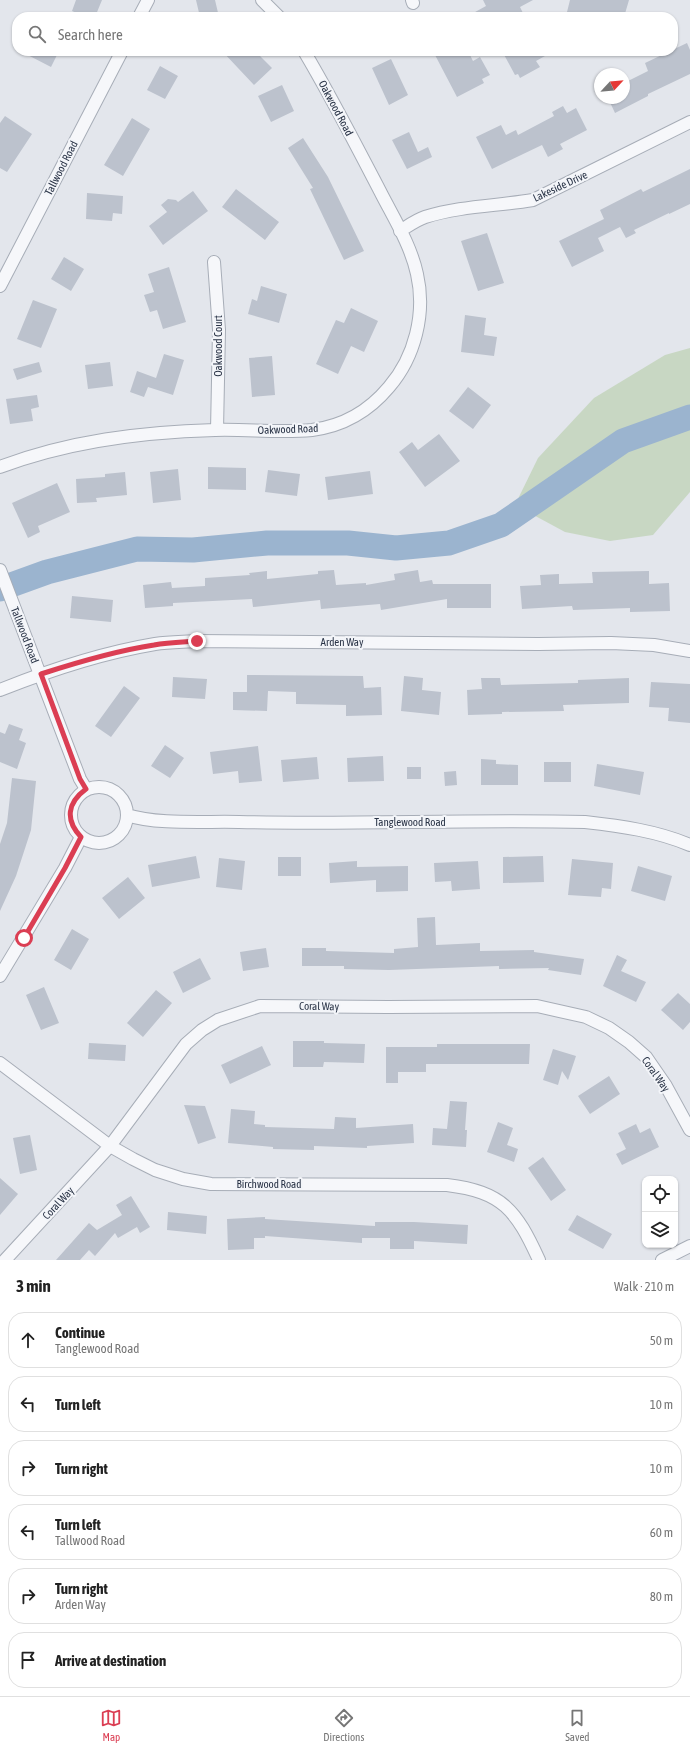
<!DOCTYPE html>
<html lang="en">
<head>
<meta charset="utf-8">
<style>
  :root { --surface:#fff; --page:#f6f6f6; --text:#222; --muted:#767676; --line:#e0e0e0; --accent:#db3e53 }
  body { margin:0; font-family:"Asap Condensed",sans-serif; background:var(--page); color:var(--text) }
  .controls { position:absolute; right:12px; bottom:12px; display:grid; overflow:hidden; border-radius:8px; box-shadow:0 1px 3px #0004 }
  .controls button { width:36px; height:36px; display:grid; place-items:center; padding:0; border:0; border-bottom:1px solid var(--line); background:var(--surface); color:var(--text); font:20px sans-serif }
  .compass { position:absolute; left:594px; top:68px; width:36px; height:36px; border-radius:50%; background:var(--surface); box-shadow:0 1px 3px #0004; rotate:64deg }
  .stop { position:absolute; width:12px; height:12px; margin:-9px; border:3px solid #db3e53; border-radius:50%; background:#fff }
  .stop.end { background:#db3e53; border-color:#fff; box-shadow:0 1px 4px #0008 }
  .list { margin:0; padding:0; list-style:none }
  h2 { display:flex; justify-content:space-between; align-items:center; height:52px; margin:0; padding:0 16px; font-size:17px }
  h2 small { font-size:13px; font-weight:400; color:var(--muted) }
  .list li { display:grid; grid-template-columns:26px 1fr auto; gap:12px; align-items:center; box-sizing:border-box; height:56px; margin:0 8px 8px; padding:0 8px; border:1px solid var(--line); border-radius:16px }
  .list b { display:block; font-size:15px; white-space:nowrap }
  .list p { margin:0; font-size:13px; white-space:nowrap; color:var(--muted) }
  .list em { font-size:13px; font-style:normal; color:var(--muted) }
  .icon { flex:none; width:22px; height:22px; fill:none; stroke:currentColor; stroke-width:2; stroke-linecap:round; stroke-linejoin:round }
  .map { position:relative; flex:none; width:690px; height:1260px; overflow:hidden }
  .search { position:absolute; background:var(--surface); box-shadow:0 1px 3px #0004; left:12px; right:12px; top:12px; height:44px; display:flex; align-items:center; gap:10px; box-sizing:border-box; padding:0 14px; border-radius:16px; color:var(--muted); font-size:15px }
  .sheet { height:436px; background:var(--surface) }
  nav { display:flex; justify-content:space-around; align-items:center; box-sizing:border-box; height:56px; border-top:1px solid var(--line); background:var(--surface); font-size:11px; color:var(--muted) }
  nav a { display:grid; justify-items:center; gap:2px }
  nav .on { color:var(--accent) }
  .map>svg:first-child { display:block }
  .green { fill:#c8d7c3 }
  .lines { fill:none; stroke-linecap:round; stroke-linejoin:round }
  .river { stroke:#9bb4cf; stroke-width:25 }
  .building { fill:#bcc2cd }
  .street-casing { stroke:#a7adb7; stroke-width:14 }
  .street { stroke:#f6f7fa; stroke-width:12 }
  .route { stroke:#db3e53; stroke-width:5 }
  .labels { text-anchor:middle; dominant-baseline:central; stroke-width:4; stroke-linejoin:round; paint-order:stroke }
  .street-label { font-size:11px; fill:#293346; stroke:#f3f5f9 }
</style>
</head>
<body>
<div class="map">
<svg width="690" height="1260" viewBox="0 0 690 1260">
  <rect width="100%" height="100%" fill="#e3e6ec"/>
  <path class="green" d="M 690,348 L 690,492 L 653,535 L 610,541 L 565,532 L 515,505 L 538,458 L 594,398 L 665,355 Z"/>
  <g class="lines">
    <path class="river" d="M 0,589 L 47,572 L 137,549 L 193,550 L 267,543 L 348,543 L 396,548 L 449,543 L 501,525 L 623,441 L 690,417"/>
  </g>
  <path class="building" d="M 76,0 L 102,0 L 95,17 L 86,17 L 72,11 Z
    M 196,0 L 215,0 L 219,17 L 200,17 Z
    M 483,0 L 533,0 L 520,7 L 523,13 L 516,17 L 466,17 L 486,6 Z
    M 570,0 L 629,0 L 624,17 L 572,17 L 572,14 L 567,12 Z
    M 687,43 L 690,50 L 690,74 L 648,94 L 648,96 L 615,113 L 608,98 L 624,98 L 624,83 L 648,71 L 645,63 Z
    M 20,51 L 59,51 L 51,67 Z
    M 222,51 L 255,51 L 272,68 L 254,85 Z
    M 444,51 L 468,51 L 473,61 L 480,57 L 490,75 L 482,79 L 484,83 L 457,97 L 435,55 Z
    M 502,51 L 554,51 L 536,61 L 540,67 L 520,78 L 518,74 L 515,75 Z
    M 391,59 L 408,95 L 389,105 L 372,68 Z
    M 160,66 L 178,76 L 165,99 L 147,90 Z
    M 282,85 L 294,111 L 271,122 L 258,96 Z
    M 563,106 L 567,113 L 576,108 L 587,130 L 560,144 L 563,149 L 548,157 L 542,145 L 492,169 L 476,137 L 501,125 L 506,135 L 516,130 L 518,135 L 554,116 L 552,112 Z
    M 5,116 L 32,134 L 7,172 L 0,168 L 0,123 Z
    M 132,118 L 150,129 L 123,176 L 104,165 Z
    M 409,132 L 418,152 L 428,147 L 432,157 L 407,169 L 392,140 Z
    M 303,138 L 328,177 L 364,251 L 344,260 L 310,189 L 313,188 L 288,148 Z
    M 690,169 L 690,204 L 669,214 L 669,213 L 634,230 L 636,233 L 626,238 L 620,227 L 598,238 L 604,251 L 572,267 L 559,241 L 604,219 L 600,210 L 641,189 L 643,192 Z
    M 236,189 L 279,222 L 265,240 L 222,207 Z
    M 193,191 L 208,211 L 163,245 L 149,226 L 167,212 L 161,205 L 168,199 L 176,200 L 178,202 Z
    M 87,193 L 123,196 L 122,214 L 113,213 L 112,221 L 86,219 Z
    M 487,233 L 504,283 L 478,291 L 461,241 Z
    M 64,257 L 84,269 L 71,291 L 51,279 Z
    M 169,267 L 186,322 L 163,329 L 157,310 L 150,312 L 144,295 L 154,292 L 148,274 Z
    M 261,286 L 287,294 L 279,323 L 248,314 L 252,299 L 257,301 Z
    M 33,300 L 57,309 L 41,348 L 17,339 Z
    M 351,308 L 378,321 L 364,352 L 351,346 L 338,374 L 316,364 L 336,320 L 344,323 Z
    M 465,315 L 486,318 L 484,335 L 497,337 L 494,356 L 461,352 Z
    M 164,354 L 184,360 L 173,395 L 148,387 L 144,397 L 130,392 L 137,371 L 156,378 Z
    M 272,356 L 275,395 L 252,397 L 249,358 Z
    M 39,362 L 42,372 L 17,380 L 13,369 Z
    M 110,362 L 113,386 L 88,389 L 85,365 Z
    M 468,387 L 491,405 L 473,429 L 449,411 Z
    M 37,395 L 39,407 L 31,409 L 33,421 L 10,424 L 6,399 Z
    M 439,434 L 460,461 L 425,487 L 399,452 L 412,442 L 418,450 Z
    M 208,467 L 246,468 L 246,490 L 208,489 Z
    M 178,469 L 181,500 L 153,503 L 150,472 Z
    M 268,470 L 300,474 L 297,496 L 265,492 Z
    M 370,471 L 373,494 L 328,500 L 325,477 Z
    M 125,472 L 127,495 L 96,498 L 97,502 L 77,503 L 76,479 L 105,477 L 105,474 Z
    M 57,483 L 70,512 L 38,526 L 40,532 L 28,538 L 12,503 Z
    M 334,570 L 336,585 L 366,583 L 366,585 L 395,580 L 394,574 L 418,570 L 420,582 L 432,580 L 433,584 L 491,584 L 491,608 L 447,608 L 447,599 L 381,610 L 380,604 L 321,609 L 320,600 L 253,607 L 252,599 L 173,603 L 173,606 L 145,608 L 143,585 L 171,582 L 172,588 L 205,586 L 205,578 L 250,575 L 249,573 L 267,571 L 267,579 L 318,574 L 318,571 Z
    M 649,571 L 649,584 L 669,583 L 670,611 L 630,612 L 630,608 L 573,610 L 572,606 L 522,609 L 520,586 L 541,585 L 540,575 L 559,574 L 559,584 L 593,583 L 592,572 Z
    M 72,596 L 113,600 L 111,622 L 70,618 Z
    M 247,675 L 363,676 L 364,688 L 381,687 L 382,715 L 346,716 L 346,705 L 296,704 L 296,692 L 268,691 L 267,711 L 233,710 L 233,692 L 247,692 Z
    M 404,676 L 423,678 L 422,690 L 441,692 L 439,715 L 401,711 Z
    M 173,677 L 207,679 L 205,699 L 172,697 Z
    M 481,678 L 500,678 L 501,685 L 578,683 L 578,680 L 629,678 L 629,703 L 563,705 L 564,711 L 502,712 L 502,714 L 468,715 L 467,690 L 482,689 Z
    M 651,682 L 690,684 L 690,723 L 668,721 L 669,708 L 649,707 Z
    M 124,686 L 140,698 L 111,737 L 95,726 Z
    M 9,724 L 23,729 L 19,740 L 26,743 L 17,769 L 0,762 L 0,732 L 5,734 Z
    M 165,745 L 184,758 L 170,778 L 151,766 Z
    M 258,746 L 262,781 L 239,783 L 238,771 L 213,774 L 210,752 Z
    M 383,756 L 384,781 L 348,782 L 347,758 Z
    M 317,757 L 319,779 L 283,782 L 281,760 Z
    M 481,759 L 496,760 L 496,764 L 518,765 L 518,785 L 481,785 Z
    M 544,762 L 571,762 L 571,782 L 544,782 Z
    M 597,764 L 644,772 L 640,795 L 594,786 Z
    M 407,767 L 421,767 L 421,779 L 407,779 Z
    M 456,771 L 457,785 L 445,786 L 444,772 Z
    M 12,778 L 36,781 L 31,830 L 16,876 L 0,911 L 0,844 L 7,823 Z
    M 196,856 L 200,878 L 152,887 L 148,865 Z
    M 543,856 L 544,882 L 503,883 L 503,857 Z
    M 278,857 L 301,857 L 301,876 L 278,876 Z
    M 219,858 L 245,861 L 242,890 L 216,887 Z
    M 572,859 L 613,863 L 611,889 L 602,888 L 601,897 L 568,895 Z
    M 357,861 L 357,867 L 408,866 L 408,891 L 376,892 L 376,880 L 330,883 L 329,863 Z
    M 478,861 L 480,889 L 452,891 L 451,881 L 435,882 L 434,863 Z
    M 638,866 L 672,876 L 665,901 L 631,891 Z
    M 128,877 L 145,898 L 119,919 L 102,898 Z
    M 435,917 L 436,945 L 480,943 L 480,951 L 534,950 L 534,952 L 584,959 L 581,975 L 548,970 L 549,968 L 499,969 L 499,966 L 389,970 L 344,969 L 344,966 L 302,966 L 302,948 L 326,948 L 326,951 L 394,953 L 394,949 L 418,947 L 417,918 Z
    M 72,929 L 89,939 L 71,970 L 54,960 Z
    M 266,948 L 269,967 L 243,971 L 240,952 Z
    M 617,955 L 627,960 L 621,971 L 646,982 L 636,1002 L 603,986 Z
    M 200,958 L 211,979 L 183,993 L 173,972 Z
    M 44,987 L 59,1023 L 41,1030 L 26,995 Z
    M 156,990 L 172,1003 L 143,1037 L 127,1023 Z
    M 678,993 L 690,1004 L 690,1022 L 683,1030 L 661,1010 Z
    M 293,1041 L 324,1041 L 324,1043 L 365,1044 L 364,1063 L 324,1062 L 323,1067 L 293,1067 Z
    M 89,1043 L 126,1045 L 125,1061 L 88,1059 Z
    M 437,1044 L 530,1044 L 529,1064 L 426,1064 L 426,1072 L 398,1072 L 398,1083 L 386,1083 L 386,1047 L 437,1047 Z
    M 262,1046 L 271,1065 L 230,1084 L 221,1065 Z
    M 553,1049 L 576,1056 L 568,1080 L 562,1071 L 558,1085 L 543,1080 Z
    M 609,1076 L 620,1094 L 590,1114 L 578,1096 Z
    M 450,1101 L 467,1102 L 465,1130 L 467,1130 L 466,1147 L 432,1145 L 433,1128 L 447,1129 Z
    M 184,1105 L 205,1106 L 216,1138 L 198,1144 Z
    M 231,1109 L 255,1111 L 254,1124 L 265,1125 L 265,1127 L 334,1129 L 335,1117 L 356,1118 L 356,1128 L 413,1124 L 414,1143 L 367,1146 L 367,1148 L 314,1146 L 314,1150 L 273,1149 L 273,1147 L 228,1143 Z
    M 498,1122 L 513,1128 L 507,1145 L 518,1149 L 514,1162 L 487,1152 Z
    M 636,1124 L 640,1133 L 650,1128 L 659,1147 L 622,1165 L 616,1154 L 626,1149 L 618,1133 Z
    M 30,1135 L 37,1170 L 20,1174 L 13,1138 Z
    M 543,1157 L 566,1190 L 551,1201 L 528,1168 Z
    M 0,1178 L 18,1194 L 0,1215 Z
    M 131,1196 L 150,1227 L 140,1233 L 137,1227 L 118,1238 L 115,1233 L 95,1256 L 89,1250 L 80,1260 L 56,1260 L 89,1223 L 97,1230 L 122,1215 L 116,1205 Z
    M 168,1212 L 207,1216 L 206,1234 L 167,1230 Z
    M 577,1215 L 612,1234 L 603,1249 L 568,1230 Z
    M 265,1217 L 265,1219 L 375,1226 L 375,1222 L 414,1222 L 468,1225 L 467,1244 L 414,1241 L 414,1249 L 390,1249 L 390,1238 L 362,1238 L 362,1243 L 265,1236 L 265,1238 L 254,1238 L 254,1249 L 228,1250 L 227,1219 Z"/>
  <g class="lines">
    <defs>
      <path id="street" d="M 262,0 L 279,17
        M 412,0 L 413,3
        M 139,17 L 148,0
        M 400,231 C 408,226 416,220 425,217 C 460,206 497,206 533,200 L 690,122
        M 214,262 L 219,330 L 217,430
        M 0,286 L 122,51
        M 0,467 C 69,441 141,432 215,430 C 247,429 280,433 312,430 C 343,426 369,411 389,387 C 415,357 426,313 417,274 C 411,246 395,220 382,195 C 357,147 332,98 304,51
        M 0,570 L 80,779 L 86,789
        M 0,690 C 50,670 101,653 155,644 C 169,642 183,642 197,641 L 538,644 L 611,643 L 654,645 L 690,651
        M71 815a28 28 0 1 1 56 0a28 28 0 1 1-56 0Z
        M 127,815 C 157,825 207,821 239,822 C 354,825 470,819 585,822 C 621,826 657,831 690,845
        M 0,976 L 65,868 L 81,837
        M 0,1063 L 110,1146 L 133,1159 L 155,1170 L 183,1179 L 211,1184 L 447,1185 C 503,1192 516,1210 539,1260
        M 5,1260 L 110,1146 L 186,1044 L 202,1030 L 218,1020 L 260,1006 L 388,1007 L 537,1006 L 586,1017 L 609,1028 L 629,1042 L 646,1057 L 666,1086 L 690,1130
        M 662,1260 L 690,1246"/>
    </defs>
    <use href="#street" class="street-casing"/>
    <use href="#street" class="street"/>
  </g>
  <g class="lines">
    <path class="route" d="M 24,938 L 65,868 L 81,837 C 65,820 67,803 86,789 L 80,779 L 41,674 C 78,662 115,651 154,645 C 168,642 183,642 197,641"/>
  </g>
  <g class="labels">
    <g class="street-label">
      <text transform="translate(336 108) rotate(62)">Oakwood Road</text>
      <text transform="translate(61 168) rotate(-63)">Tallwood Road</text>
      <text transform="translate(560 186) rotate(-25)">Lakeside Drive</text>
      <text transform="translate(218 346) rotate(-90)">Oakwood Court</text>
      <text transform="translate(288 429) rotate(-2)">Oakwood Road</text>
      <text transform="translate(25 635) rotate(69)">Tallwood Road</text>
      <text x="342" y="642">Arden Way</text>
      <text x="410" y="822">Tanglewood Road</text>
      <text transform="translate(319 1006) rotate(1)">Coral Way</text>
      <text transform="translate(656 1074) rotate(55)">Coral Way</text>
      <text x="269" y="1184">Birchwood Road</text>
      <text transform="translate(58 1203) rotate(-47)">Coral Way</text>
    </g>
  </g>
</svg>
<div class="controls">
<button><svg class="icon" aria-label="locate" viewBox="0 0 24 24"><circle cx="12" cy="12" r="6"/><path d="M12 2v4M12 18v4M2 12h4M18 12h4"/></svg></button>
<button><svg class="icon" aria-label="layers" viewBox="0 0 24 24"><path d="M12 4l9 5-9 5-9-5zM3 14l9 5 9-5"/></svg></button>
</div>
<svg class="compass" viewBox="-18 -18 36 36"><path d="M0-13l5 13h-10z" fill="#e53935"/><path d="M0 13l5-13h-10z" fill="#767676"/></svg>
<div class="stop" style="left:24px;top:938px"></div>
<div class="stop end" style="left:197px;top:641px"></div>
<div class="search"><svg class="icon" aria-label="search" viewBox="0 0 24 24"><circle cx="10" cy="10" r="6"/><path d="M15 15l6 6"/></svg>Search here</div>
</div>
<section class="sheet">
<h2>3 min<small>Walk · 210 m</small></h2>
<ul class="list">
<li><svg class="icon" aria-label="ahead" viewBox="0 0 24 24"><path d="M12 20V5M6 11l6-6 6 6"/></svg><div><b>Continue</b><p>Tanglewood Road</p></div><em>50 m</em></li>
<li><svg class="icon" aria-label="left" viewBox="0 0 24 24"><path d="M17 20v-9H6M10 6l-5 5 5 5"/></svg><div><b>Turn left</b></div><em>10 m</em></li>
<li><svg class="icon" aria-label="right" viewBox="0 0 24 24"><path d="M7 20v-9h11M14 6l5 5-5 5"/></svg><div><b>Turn right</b></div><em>10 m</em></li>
<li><svg class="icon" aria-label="left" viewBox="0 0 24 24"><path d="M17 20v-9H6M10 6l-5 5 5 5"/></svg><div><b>Turn left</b><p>Tallwood Road</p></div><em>60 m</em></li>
<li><svg class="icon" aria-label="right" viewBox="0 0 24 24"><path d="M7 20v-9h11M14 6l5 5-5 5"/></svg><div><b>Turn right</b><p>Arden Way</p></div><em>80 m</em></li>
<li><svg class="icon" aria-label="arrive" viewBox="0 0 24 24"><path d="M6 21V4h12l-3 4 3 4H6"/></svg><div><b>Arrive at destination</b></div></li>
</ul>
</section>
<nav>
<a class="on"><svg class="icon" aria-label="map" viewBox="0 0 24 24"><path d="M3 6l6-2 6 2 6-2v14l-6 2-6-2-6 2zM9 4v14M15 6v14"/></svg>Map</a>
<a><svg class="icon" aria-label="directions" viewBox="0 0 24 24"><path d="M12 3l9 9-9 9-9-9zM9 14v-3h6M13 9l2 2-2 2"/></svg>Directions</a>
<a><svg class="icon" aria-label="saved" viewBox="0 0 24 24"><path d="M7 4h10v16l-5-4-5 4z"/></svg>Saved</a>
</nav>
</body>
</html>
